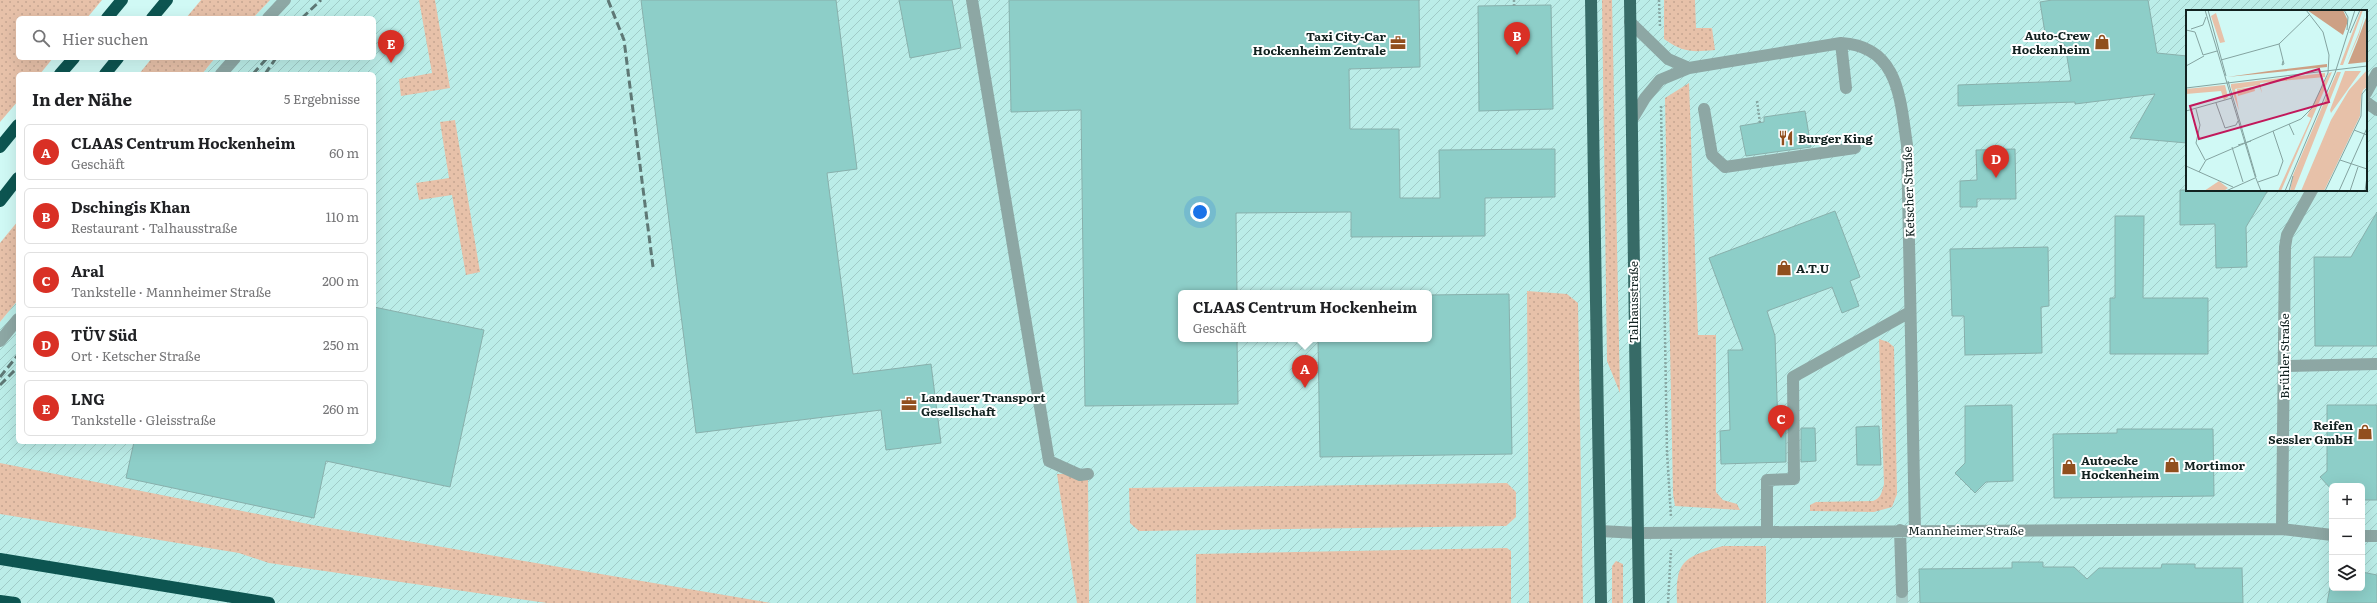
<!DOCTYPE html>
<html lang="de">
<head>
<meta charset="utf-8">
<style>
  :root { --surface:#fff; --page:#f2f2f2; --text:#202124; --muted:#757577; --line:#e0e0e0; --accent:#d93025 }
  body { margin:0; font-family:Literata,serif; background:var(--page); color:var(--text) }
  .controls { position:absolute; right:12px; bottom:12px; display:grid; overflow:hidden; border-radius:6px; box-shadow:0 4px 16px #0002 }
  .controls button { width:36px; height:36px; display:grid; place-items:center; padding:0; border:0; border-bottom:1px solid var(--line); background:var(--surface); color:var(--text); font:20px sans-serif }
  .you { position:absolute; left:1200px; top:212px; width:14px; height:14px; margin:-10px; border:3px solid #fff; border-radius:50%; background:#1a73e8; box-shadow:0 0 0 6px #1a73e833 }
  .badge { display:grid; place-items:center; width:26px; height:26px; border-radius:50%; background:var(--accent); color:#fff; font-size:13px; font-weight:700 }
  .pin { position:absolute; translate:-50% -33px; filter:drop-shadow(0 1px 2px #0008) }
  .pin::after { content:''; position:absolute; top:21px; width:14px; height:12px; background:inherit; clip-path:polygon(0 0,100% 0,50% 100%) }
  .popup { position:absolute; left:1178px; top:290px; width:254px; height:52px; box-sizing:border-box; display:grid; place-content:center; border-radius:6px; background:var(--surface); filter:drop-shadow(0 1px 3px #0005); font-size:13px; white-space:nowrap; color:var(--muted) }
  .popup b { font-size:15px; color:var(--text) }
  .popup::after { content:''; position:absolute; left:50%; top:100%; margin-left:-8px; border:8px solid transparent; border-top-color:var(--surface) }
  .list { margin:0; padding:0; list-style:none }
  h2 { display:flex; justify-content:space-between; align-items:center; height:52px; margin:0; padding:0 16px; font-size:17px }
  h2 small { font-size:13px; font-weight:400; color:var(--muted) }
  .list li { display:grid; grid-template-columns:26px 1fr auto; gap:12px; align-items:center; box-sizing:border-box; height:56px; margin:0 8px 8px; padding:0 8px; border:1px solid var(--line); border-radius:6px }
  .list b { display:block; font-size:15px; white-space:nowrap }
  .list p { margin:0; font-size:13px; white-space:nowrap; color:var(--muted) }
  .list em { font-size:13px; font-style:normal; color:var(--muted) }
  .icon { flex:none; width:22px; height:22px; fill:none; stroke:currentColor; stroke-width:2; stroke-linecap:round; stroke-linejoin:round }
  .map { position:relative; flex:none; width:2377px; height:603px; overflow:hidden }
  .search { position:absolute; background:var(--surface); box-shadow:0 4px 16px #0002; left:16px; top:16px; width:360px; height:44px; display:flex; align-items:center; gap:10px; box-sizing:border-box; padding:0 14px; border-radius:6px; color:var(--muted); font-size:15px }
  .panel { position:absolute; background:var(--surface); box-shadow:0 4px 16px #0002; left:16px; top:72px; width:360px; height:372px; border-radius:6px }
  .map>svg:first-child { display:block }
  .industrial { fill:url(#industrial-furrows); fill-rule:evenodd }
  .grass { fill:url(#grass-dots) }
  .building { fill:#8dcec8; stroke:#88b0ac }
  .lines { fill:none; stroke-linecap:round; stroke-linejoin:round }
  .minor-tunnel { stroke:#aaceca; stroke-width:12; stroke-dasharray:12 6; stroke-linecap:butt }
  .path { stroke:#87a7a3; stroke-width:2.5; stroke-dasharray:2 2; stroke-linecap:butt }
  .minor { stroke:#8da7a4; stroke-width:12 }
  .major { stroke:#376b67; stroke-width:12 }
  .highway { stroke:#0d5551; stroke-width:12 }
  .rail { stroke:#5e7875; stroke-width:3; stroke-dasharray:8 4; stroke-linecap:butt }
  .labels { text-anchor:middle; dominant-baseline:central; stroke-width:4; stroke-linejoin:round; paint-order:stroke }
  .poi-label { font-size:12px; font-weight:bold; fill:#122220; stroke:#fff; text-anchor:start }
  .street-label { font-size:12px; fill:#122220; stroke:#fff }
  .inset-road { fill:none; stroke:#84a3a0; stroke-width:1 }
  .view { fill:#c2185b; fill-opacity:0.15; stroke:#c2185b; stroke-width:2 }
  .inset-edge { fill:none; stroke:#122220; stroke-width:2 }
</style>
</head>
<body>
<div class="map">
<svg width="2377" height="603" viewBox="0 0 2377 603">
  <defs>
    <pattern id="industrial-furrows" width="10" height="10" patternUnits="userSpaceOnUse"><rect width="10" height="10" fill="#bbede8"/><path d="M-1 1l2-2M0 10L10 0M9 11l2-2" fill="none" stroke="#a0cbc7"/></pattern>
    <pattern id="grass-dots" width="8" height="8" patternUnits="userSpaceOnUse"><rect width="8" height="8" fill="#e7c1a9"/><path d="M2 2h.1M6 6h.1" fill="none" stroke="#c5a691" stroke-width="1.8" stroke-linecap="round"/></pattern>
  </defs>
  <rect width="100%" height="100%" fill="#d0f9f5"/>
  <path class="industrial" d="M 270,0 L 2377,0 L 2377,603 L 0,603 L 0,322 L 18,300 L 18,442 L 374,442 L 374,74 L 202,74 L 215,58 L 374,58 L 374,18 L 253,18 ZM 2187,11 L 2366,11 L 2366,190 L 2187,190 ZM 1181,293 L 1429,293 L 1429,339 L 1181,339 ZM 2332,486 L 2362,486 L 2362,588 L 2332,588 Z"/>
  <path class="grass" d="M 0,0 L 102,0 L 87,18 L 18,18 L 18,58 L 53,58 L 40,74 L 18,74 L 18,101 L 0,122 Z
    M 201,0 L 270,0 L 253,18 L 186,18 Z
    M 419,0 L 435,0 L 450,88 L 401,96 L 399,79 L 432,73 Z
    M 1602,0 L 1612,0 L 1620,393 L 1607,361 Z
    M 1664,0 L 1695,0 L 1696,28 L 1712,28 L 1715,50 C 1692,52 1684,53 1664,39 Z
    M 152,58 L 215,58 L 202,74 L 139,74 Z
    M 1689,83 L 1698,335 L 1716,335 L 1716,492 L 1723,500 L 1737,504 L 1740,510 L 1675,506 L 1673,494 L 1665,98 Z
    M 455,120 L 480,272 L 466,275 L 452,195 L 419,200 L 416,183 L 449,178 L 440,122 Z
    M 18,221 L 18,300 L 0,322 L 0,243 Z
    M 1527,291 L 1567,294 L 1578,303 L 1583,603 L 1529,603 Z
    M 1879,339 L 1888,342 L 1894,347 L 1897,494 L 1892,507 L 1874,512 L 1810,511 L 1810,505 L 1816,502 L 1873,501 C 1881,498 1882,492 1884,484 Z
    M 0,463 L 313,525 L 771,603 L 547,603 L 269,563 L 239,553 L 0,514 Z
    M 1088,473 L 1089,603 L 1077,603 L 1057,474 Z
    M 1507,483 L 1516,492 L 1516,517 L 1506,526 L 1139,531 L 1130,523 L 1129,488 Z
    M 1723,546 L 1766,546 L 1766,603 L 1677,603 C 1675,560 1684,557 1723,546 Z
    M 1507,548 L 1511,551 L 1511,603 L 1196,603 L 1196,554 Z
    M 1616,561 L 1623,564 L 1623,603 L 1612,603 L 1612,566 Z"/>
  <path class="building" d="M 641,0 L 836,0 L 857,169 L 827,173 L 853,374 L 931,364 L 941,443 L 886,450 L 881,410 L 696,433 Z
    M 899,0 L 952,0 L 961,48 L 910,58 Z
    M 1009,0 L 1419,0 L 1420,67 L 1349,69 L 1350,129 L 1399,129 L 1400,198 L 1440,198 L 1439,150 L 1555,149 L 1555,197 L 1485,198 L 1485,236 L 1351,237 L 1351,212 L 1236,213 L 1237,293 L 1181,293 L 1181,339 L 1237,339 L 1238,404 L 1085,406 L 1081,110 L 1011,112 Z
    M 2052,0 L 2148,0 L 2157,53 L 2187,56 L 2187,143 L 2130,138 L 2155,94 L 2075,104 L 2075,102 L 1958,106 L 1958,85 L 2071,81 L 2065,45 L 2045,33 L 2040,2 Z
    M 1551,5 L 1553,109 L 1479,111 L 1478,6 Z
    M 1805,111 L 1811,147 L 1746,156 L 1740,126 L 1764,122 L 1764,117 Z
    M 2015,149 L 2016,199 L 1977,199 L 1977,207 L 1960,207 L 1960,181 L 1977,180 L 1976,150 Z
    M 2180,190 L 2268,190 L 2246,227 L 2247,267 L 2216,268 L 2215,224 L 2180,225 Z
    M 1835,211 L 1860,277 L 1850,281 L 1859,306 L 1842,313 L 1832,287 L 1767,311 L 1775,336 L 1778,429 L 1786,429 L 1786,462 L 1721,464 L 1720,431 L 1730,430 L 1728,350 L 1743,350 L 1709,258 Z
    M 2377,212 L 2377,346 L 2315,346 L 2314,257 L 2351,257 Z
    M 2115,216 L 2144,216 L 2143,298 L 2208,298 L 2208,354 L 2110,354 L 2110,298 L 2115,298 Z
    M 2048,247 L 2049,306 L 2041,307 L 2042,353 L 1965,355 L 1964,316 L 1952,316 L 1950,249 Z
    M 1509,294 L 1512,454 L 1320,457 L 1318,339 L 1429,339 L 1429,295 Z
    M 374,307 L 484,330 L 450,487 L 326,461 L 314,518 L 126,478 L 134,442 L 374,442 Z
    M 2012,405 L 2013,481 L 1986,482 L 1975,493 L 1955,473 L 1965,463 L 1965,406 Z
    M 2327,405 L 2377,405 L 2377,500 L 2362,500 L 2362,486 L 2332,486 L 2332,490 L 2320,477 L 2327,471 Z
    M 1879,426 L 1881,465 L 1857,465 L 1856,427 Z
    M 1801,428 L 1815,428 L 1816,461 L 1801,462 Z
    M 2117,429 L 2213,429 L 2214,496 L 2054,498 L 2053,434 L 2117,433 Z
    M 2012,562 L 2043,562 L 2043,567 L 2074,567 L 2087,579 L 2099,568 L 2161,568 L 2162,564 L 2195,564 L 2195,568 L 2242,568 L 2243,603 L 1920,603 L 1919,569 L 2012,568 Z
    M 2362,572 L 2377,575 L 2377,603 L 2327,603 L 2332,577 L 2332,588 L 2362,588 Z"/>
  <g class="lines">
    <path class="minor-tunnel" d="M 1902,592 L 1902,603"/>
    <path class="path" d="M 1514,0 L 1514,6
      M 1659,0 L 1660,27
      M 1757,101 L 1760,123
      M 1661,106 L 1667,452 L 1671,517
      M 1668,603 L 1671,550"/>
    <path class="minor" d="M 972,0 L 1049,461 L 1080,475 L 1088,474
      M 268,18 L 285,0
      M 1630,22 L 1668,59 L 1689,68
      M 1841,43 L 1846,88
      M 221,74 L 235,58
      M 2366,93 L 2377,73
      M 2366,102 L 2377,110
      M 1704,109 L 1712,155 L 1725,167 L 1855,148
      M 1633,118 L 1645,98 L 1660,80 L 1689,68 L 1841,43 C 1899,46 1900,99 1907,145 L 1915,530
      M 0,341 L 18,319
      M 2284,366 L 2377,364
      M 2282,529 L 2285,247 L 2287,235 L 2312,190
      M 1900,530 L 1902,592
      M 1600,531 L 1638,533 L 2282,529 L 2332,535
      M 1767,531 L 1767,480 L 1794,479 L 1793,377 L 1910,312
      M 2362,536 L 2377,536"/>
    <path class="major" d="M 1591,0 L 1601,603
      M 1630,0 L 1639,603"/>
    <path class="highway" d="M 107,18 L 122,0
      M 152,18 L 167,0
      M 60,74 L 74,58
      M 105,74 L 118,58
      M 0,147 L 18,125
      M 0,201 L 18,178
      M 0,559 L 269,603
      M 0,601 L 15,603"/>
    <path class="rail" d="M 608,0 L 624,40 L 653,267
      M 302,18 L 321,0
      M 253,74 L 267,58
      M 265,74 L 276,58
      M 0,377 L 18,355
      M 0,385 L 18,367"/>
  </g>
  <defs>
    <symbol id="shop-bare" viewBox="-9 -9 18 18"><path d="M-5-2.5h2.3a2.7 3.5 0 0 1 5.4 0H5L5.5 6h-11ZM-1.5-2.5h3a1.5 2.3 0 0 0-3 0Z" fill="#914f1e" stroke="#fff" stroke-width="2.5" paint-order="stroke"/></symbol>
    <symbol id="office-bare" viewBox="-9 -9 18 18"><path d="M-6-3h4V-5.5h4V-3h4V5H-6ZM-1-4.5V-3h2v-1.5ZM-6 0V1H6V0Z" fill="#914f1e" stroke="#fff" stroke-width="2.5" paint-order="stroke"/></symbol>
    <symbol id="restaurant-bare" viewBox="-9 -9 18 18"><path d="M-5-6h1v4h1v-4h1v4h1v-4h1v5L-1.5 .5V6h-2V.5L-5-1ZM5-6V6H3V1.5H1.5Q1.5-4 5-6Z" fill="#914f1e" stroke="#fff" stroke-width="2.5" paint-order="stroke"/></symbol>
  </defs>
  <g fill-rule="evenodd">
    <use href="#shop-bare" x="2091" y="31" width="22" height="22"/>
    <use href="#office-bare" x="1387" y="32" width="22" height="22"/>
    <use href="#restaurant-bare" x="1775" y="127" width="22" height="22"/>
    <use href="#shop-bare" x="1773" y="257" width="22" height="22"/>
    <use href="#office-bare" x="898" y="393" width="22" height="22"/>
    <use href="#shop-bare" x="2354" y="421" width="22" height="22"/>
    <use href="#shop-bare" x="2161" y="454" width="22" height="22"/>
    <use href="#shop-bare" x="2058" y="456" width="22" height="22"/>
  </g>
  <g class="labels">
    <g class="poi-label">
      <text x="2090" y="35" text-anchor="end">Auto-Crew<tspan x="2090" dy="14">Hockenheim</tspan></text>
      <text x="1386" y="36" text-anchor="end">Taxi City-Car<tspan x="1386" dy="14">Hockenheim Zentrale</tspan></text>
      <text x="1798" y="138">Burger King</text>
      <text x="1796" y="268">A.T.U</text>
      <text x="921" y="397">Landauer Transport<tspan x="921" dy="14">Gesellschaft</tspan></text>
      <text x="2353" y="425" text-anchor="end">Reifen<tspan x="2353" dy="14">Sessler GmbH</tspan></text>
      <text x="2081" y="460">Autoecke<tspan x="2081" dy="14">Hockenheim</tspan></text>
      <text x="2184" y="465">Mortimor</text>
    </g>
    <g class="street-label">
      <text transform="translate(1908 192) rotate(-92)">Ketscher Straße</text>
      <text transform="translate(1633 302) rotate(-90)">Talhausstraße</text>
      <text transform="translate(2284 356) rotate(-90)">Brühler Straße</text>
      <text x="1966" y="530">Mannheimer Straße</text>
    </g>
  </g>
  <g transform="translate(2186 10)">
    <rect width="181" height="181" fill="#d0f9f5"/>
    <path d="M 175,0 L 177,0 L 157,55 L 154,55 ZM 180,0 L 173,25 L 160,54 L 173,22 ZM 30,3 L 39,32 L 34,33 L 25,6 ZM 159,61 L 175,61 L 145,103 L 144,100 ZM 146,62 L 95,181 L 92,181 L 125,108 L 121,106 L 143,63 ZM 151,62 L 155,62 L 108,181 L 104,181 L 107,165 ZM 139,63 L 139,67 L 74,73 L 76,83 L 73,75 L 49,79 L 53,101 L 45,77 L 45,74 ZM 39,75 L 42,87 L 38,90 L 35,81 L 0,84 L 0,79 ZM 68,77 L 69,81 L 52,86 L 51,79 ZM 33,171 L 42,178 L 38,181 L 18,181 Z" fill="#e7c1a9"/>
    <path d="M 121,0 L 157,0 L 162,11 L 157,25 ZM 181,5 L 181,52 L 162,54 L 171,32 ZM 141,54 L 141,57 L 41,67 L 83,61 Z" fill="#cda084"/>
    <path d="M 181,60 L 181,77 L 177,80 L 175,87 L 174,106 L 138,181 L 115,181 L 145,110 L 163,80 Z" fill="#e7c1a9"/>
    <path d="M 159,97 L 167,102 L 159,115 L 158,123 L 156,123 L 155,131 L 151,131 L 151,135 L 140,134 L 144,120 L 147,120 L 148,112 L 151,112 L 152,105 Z" fill="#e7c1a9"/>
    <path class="inset-road" d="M 19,0 L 69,166 L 75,181M 22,0 L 40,66M 158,0 L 162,7 L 161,20M 5,19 L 17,15 L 20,7M 0,20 L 9,22 L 17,45 L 31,41M 164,23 L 174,0M 93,34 L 98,54 L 96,55 L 97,51M 35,50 L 93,34 L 124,4M 0,56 L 18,46M 42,71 L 70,167M 0,78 L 181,56M 30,93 L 39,118 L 50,115 L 52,111M 10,99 L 14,115 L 10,133 L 19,150M 0,101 L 46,88M 103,114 L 108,125M 168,120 L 181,125M 52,135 L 65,131M 46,137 L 57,172M 154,150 L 181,159M 0,156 L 47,177M 13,162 L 20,150 L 115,109 L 126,98 L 142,63 L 143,45 L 137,22 L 120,0M 72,172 L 92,165 L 97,151 L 87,121M 40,181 L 69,168M 99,181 L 149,63 L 169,0M 103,181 L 107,166M 139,181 L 175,106 L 176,84 L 181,78M 153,181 L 181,118M 164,181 L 172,157M 179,181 L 181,167"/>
    <path class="view" d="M 133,59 L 143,92 L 13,129 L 4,96 Z"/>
    <rect width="181" height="181" class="inset-edge"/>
  </g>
</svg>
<div class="controls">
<button>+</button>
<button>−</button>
<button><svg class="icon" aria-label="layers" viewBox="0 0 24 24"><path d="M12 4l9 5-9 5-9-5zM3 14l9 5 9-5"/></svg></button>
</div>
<div class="you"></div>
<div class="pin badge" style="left:1305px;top:388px">A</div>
<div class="popup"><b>CLAAS Centrum Hockenheim</b>Geschäft</div>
<div class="pin badge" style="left:1517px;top:55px">B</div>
<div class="pin badge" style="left:1781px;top:438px">C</div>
<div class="pin badge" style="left:1996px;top:178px">D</div>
<div class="pin badge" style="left:391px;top:63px">E</div>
<div class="search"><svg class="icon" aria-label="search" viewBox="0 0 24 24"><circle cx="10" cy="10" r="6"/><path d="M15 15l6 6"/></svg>Hier suchen</div>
<section class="panel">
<h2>In der Nähe<small>5 Ergebnisse</small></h2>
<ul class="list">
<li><span class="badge">A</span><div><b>CLAAS Centrum Hockenheim</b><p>Geschäft</p></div><em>60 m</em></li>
<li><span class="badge">B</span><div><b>Dschingis Khan</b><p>Restaurant · Talhausstraße</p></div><em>110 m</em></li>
<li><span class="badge">C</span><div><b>Aral</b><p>Tankstelle · Mannheimer Straße</p></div><em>200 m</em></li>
<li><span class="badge">D</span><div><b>TÜV Süd</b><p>Ort · Ketscher Straße</p></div><em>250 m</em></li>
<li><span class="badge">E</span><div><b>LNG</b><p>Tankstelle · Gleisstraße</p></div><em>260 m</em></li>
</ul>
</section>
</div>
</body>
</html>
